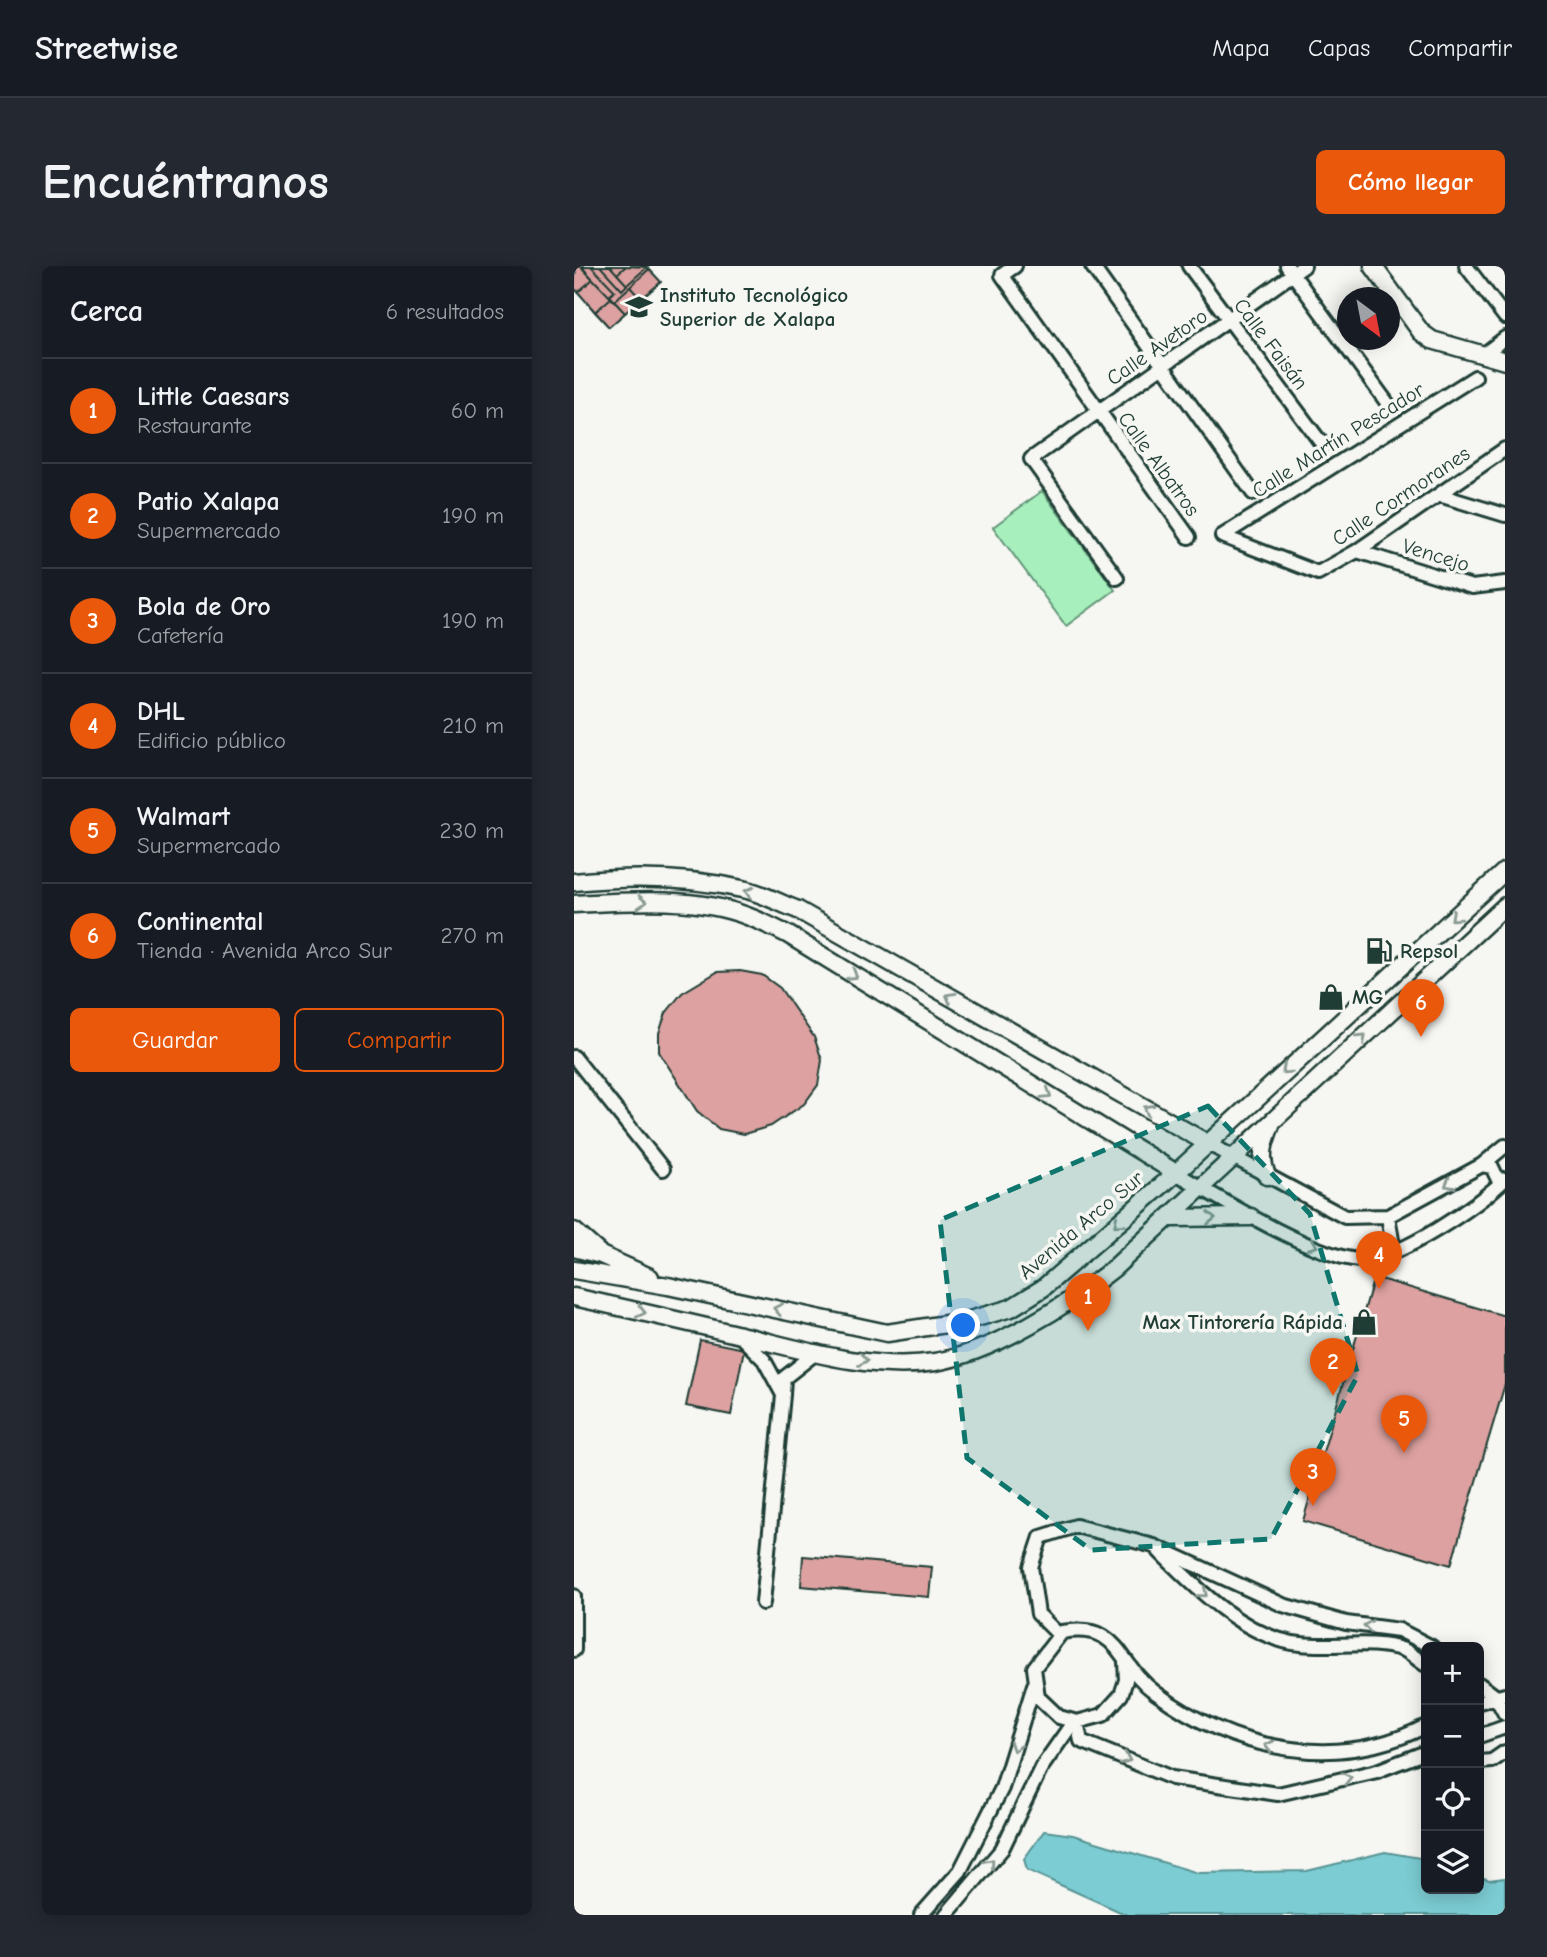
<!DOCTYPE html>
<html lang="es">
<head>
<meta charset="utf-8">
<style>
  :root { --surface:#171b24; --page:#242831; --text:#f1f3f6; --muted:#9ea1a6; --line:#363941; --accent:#ea580c }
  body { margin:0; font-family:"Comic Neue",sans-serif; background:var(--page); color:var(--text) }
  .controls { position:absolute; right:21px; bottom:21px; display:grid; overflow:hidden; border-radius:10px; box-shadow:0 4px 18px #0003 }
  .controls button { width:63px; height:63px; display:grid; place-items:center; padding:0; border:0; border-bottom:2px solid var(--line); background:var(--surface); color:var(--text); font:35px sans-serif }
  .compass { position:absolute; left:763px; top:21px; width:63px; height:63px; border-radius:50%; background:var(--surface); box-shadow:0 4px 18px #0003; rotate:148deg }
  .you { position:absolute; left:390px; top:1060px; width:24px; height:24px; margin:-18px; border:5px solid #fff; border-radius:50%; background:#1a73e8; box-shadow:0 0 0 10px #1a73e833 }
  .badge { display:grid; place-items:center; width:46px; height:46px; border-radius:50%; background:var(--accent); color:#fff; font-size:23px; font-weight:700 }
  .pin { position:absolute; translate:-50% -58px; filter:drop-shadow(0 2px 4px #0008) }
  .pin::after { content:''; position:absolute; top:37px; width:24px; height:21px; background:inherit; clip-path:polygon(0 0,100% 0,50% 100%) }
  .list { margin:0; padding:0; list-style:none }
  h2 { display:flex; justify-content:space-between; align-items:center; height:91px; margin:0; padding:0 28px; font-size:30px }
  h2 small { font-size:23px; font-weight:400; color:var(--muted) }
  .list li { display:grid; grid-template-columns:46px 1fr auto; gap:21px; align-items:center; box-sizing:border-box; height:105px; padding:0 28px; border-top:2px solid var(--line) }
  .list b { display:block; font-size:26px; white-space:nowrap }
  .list p { margin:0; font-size:23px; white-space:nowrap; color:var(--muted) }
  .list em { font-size:23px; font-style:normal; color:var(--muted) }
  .actions { display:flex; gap:14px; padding:21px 28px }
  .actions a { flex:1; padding:16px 0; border:2px solid var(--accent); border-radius:10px; text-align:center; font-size:24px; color:var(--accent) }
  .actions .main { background:var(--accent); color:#fff }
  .icon { flex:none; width:38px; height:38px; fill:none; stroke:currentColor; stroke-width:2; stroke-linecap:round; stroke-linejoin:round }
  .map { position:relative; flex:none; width:931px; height:1649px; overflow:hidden; border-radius:10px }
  header { display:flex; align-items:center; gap:42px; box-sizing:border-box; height:98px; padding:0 35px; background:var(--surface); border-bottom:2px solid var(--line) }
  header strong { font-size:33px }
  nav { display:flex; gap:38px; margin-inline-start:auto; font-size:24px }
  .intro { display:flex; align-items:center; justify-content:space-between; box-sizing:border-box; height:168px; padding:0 42px }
  h1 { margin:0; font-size:49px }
  .button { padding:18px 32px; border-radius:10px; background:var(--accent); color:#fff; font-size:24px; font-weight:700 }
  main { display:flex; gap:42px; padding:0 42px }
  aside { flex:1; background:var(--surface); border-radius:10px; box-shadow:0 4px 18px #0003 }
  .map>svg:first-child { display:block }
  .green { fill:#a7f0bd; stroke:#639678; stroke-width:2 }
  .water { fill:#7bccd3; stroke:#569393; stroke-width:2 }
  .building { fill:#dca1a0; stroke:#1f3d34; stroke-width:2 }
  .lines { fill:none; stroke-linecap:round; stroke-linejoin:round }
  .street-casing { stroke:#1f3d34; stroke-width:18 }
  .secondary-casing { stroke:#1f3d34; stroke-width:21 }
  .street { stroke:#f6f6f2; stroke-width:12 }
  .secondary { stroke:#f6f6f2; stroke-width:16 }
  .oneway { stroke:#8a9a93 }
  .marked { fill:#0f766e; fill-opacity:0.2; stroke:#0f766e; stroke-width:5; stroke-dasharray:14 9; stroke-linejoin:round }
  .labels { text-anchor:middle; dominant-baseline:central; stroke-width:7; stroke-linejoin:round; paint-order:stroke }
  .poi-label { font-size:21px; font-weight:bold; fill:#1f3d34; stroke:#f6f6f2; text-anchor:start }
  .street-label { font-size:21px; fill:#1f3d34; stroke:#f6f6f2 }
</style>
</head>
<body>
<header>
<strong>Streetwise</strong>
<nav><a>Mapa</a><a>Capas</a><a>Compartir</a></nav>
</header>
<div class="intro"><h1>Encuéntranos</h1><a class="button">Cómo llegar</a></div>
<main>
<aside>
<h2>Cerca<small>6 resultados</small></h2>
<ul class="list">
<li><span class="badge">1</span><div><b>Little Caesars</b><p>Restaurante</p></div><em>60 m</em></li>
<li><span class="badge">2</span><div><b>Patio Xalapa</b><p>Supermercado</p></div><em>190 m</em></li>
<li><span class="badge">3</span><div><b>Bola de Oro</b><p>Cafetería</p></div><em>190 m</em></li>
<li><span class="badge">4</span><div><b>DHL</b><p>Edificio público</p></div><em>210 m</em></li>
<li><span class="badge">5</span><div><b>Walmart</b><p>Supermercado</p></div><em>230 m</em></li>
<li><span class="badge">6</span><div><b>Continental</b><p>Tienda · Avenida Arco Sur</p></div><em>270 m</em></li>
</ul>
<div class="actions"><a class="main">Guardar</a><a>Compartir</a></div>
</aside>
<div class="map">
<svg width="931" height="1649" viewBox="0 0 931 1649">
  <rect width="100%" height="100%" fill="#f6f6f2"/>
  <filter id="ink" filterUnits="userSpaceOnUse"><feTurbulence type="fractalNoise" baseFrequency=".0143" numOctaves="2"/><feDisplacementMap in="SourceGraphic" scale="14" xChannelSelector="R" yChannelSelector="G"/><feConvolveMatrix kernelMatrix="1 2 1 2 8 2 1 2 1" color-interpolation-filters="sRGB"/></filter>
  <g filter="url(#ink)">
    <path class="green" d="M 468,225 L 541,324 L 492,360 L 419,261 Z"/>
    <path class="water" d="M 470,1565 L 499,1569 L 624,1607 L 733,1605 L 811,1586 L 852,1593 L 852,1623 L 905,1623 L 905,1610 L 915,1614 L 931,1612 L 931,1649 L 553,1649 L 453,1604 L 450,1593 Z"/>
    <path class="building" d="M 2,0 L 72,0 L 87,16 L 35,61 L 0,22 Z
      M 7,0 L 19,13 L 4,26 L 0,22 L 0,1 Z
      M 12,0 L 17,0 L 41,25 L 35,30 L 9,3 Z
      M 26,0 L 36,0 L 53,19 L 48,24 Z
      M 51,1 L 52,0 L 73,1 L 53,19 L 43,8 Z
      M 75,3 L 87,16 L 67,33 L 56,21 Z
      M 19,13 L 37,32 L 21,46 L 4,26 Z
      M 56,21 L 67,33 L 51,47 L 40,35 Z
      M 37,32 L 51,47 L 35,61 L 21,46 Z
      M 166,705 L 188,709 L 206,722 L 240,771 L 248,794 L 244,819 L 230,838 L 197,860 L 170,868 L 145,863 L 123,845 L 85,786 L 85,767 L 92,747 L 108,727 L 143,706 Z
      M 800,1011 L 931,1050 L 931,1118 L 877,1299 L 729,1255 Z
      M 126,1074 L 170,1083 L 157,1149 L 112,1140 Z
      M 229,1290 L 358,1301 L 355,1331 L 227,1320 Z"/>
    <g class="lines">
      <defs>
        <path id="street" d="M 441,0 L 428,9 L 615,271
          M 518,0 L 679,227
          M 615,0 L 748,178
          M 713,0 L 814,138
          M 892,0 L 931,51
          M 909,89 L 931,72
          M 865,229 L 931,249
          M 648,270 L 744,307 L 783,285 L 931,183
          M 648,270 L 901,111
          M 783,285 L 898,321 L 931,317
          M 543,312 L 457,193 L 730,0
          M 0,791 L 89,903
          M 633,877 L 771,951 L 814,950 L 908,899 L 931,880
          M 908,899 L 918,901 L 926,918
          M 602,907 C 641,930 746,995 789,994 C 826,993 905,939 931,913
          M 814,950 L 820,986
          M 165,1069 L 190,1094 L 209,1129 L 210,1112 L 243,1086
          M 585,1285 C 622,1322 672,1373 727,1378 C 760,1382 798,1373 830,1384 C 837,1387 845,1395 852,1399
          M 0,1330 L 0,1384
          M 189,1337 L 209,1129
          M 485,1369 L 464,1348 L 457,1301 L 467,1271 L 502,1260 L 580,1280 L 709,1339 L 772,1357 L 825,1364 L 858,1381
          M 551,1396 L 552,1414 L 547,1429 L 529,1449 L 503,1456 L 485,1451 L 464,1431 L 460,1402 L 488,1366 C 548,1356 542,1398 582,1427 C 661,1485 763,1506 852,1460
          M 905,1418 L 921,1430 L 931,1448
          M 905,1436 L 931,1429
          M 503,1456 L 507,1475 L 598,1512 L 704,1528 L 803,1505 L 852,1486
          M 905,1470 L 931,1461
          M 905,1496 L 918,1495 L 931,1486
          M 347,1649 L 386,1605 L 428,1522 L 460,1419
          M 372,1649 L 428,1583 L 467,1502 L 500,1455"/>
        <path id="secondary" d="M 799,0 L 847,66 L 858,74 L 931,95
          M 0,616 C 57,610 117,611 173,624 C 190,628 207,638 224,644 L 633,877
          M 0,638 C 55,635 121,630 173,650 C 187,655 200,662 213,668 L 602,907
          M 693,910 C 685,890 690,877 697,859
          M 597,952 L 677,951
          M 0,965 L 25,987
          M 0,982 L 27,989 L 76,1011
          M 0,1004 L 94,1020 L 313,1067 L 392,1055 L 437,1042 L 469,1022 L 602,907 L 931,605
          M 0,1031 C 54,1043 108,1055 162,1068 C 225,1083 296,1106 361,1096 C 420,1086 494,1039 540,1002 L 931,640"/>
      </defs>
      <use href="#street" class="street-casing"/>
      <use href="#secondary" class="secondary-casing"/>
      <use href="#street" class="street"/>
      <use href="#secondary" class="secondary"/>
    </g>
    <defs><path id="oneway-chevron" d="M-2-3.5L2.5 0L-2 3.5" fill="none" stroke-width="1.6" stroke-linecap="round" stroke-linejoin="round" transform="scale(1.75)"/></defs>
    <g class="oneway">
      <use href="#oneway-chevron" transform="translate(175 626) rotate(-164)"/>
      <use href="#oneway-chevron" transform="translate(68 636) rotate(4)"/>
      <use href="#oneway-chevron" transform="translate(881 651) rotate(138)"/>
      <use href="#oneway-chevron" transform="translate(279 709) rotate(32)"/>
      <use href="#oneway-chevron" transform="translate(376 731) rotate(-150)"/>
      <use href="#oneway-chevron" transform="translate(788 772) rotate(-43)"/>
      <use href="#oneway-chevron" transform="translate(712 804) rotate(138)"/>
      <use href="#oneway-chevron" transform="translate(473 828) rotate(32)"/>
      <use href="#oneway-chevron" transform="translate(574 843) rotate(-150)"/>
      <use href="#oneway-chevron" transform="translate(875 918) rotate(150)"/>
      <use href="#oneway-chevron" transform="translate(637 952) rotate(-1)"/>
      <use href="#oneway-chevron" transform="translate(544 957) rotate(139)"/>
      <use href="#oneway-chevron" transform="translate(739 979) rotate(22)"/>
      <use href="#oneway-chevron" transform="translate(204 1043) rotate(-168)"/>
      <use href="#oneway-chevron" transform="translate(67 1046) rotate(13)"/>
      <use href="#oneway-chevron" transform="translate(289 1094) rotate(10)"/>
      <use href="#oneway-chevron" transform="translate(629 1327) rotate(39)"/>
      <use href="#oneway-chevron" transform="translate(794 1360) rotate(-172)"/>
      <use href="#oneway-chevron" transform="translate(695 1480) rotate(-166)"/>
      <use href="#oneway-chevron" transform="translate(441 1481) rotate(107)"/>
      <use href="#oneway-chevron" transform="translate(552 1493) rotate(22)"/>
      <use href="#oneway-chevron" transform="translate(773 1512) rotate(-13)"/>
      <use href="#oneway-chevron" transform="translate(416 1597) rotate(-50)"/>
    </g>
  </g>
  <path class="marked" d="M 634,840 L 736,948 L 784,1109 L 697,1273 L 517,1284 L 393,1192 L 366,954 Z"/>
  <defs>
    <symbol id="university-bare" viewBox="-9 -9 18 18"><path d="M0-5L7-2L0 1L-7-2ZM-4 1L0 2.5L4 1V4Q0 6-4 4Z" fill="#1f3d34" stroke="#f6f6f2" stroke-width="2.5" paint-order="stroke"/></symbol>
    <symbol id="fuel-bare" viewBox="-9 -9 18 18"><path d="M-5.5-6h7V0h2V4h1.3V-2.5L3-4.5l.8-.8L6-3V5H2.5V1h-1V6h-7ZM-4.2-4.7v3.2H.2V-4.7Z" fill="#1f3d34" stroke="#f6f6f2" stroke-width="2.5" paint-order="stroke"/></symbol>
    <symbol id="shop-bare" viewBox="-9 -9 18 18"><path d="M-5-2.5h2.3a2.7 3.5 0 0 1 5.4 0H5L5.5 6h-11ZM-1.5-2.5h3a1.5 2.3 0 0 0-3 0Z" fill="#1f3d34" stroke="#f6f6f2" stroke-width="2.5" paint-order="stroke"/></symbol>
  </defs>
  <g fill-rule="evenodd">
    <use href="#university-bare" x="46" y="22" width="38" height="38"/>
    <use href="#fuel-bare" x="786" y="666" width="38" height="38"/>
    <use href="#shop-bare" x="738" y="712" width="38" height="38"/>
    <use href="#shop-bare" x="771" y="1037" width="38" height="38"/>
  </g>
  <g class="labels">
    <g class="poi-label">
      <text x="86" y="29">Instituto Tecnológico<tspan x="86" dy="24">Superior de Xalapa</tspan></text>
      <text x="826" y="685">Repsol</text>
      <text x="778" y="731">MG</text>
      <text x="769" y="1056" text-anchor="end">Max Tintorería Rápida</text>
    </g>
    <g class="street-label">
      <text transform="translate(697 78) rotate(53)">Calle Faisán</text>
      <text transform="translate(583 81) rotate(-35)">Calle Avetoro</text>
      <text transform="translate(764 174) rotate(-32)">Calle Martín Pescador</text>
      <text transform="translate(585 198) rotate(54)">Calle Albatros</text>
      <text transform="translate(827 230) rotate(-34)">Calle Cormoranes</text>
      <text transform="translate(862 289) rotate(17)">Vencejo</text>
      <text transform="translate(507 959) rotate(-40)">Avenida Arco Sur</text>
    </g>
  </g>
</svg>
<div class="controls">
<button>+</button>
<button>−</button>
<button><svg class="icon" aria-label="locate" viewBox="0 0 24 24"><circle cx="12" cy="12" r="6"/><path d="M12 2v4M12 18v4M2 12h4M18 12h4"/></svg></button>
<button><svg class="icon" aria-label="layers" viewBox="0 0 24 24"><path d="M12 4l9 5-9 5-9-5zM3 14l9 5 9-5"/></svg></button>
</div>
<svg class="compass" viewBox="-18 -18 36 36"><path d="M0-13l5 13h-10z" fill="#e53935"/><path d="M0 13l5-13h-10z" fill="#9ea1a6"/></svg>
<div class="you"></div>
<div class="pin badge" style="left:514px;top:1065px">1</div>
<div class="pin badge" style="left:759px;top:1130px">2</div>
<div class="pin badge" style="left:739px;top:1240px">3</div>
<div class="pin badge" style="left:805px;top:1023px">4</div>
<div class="pin badge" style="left:830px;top:1187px">5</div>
<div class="pin badge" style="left:847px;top:771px">6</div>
</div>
</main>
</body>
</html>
